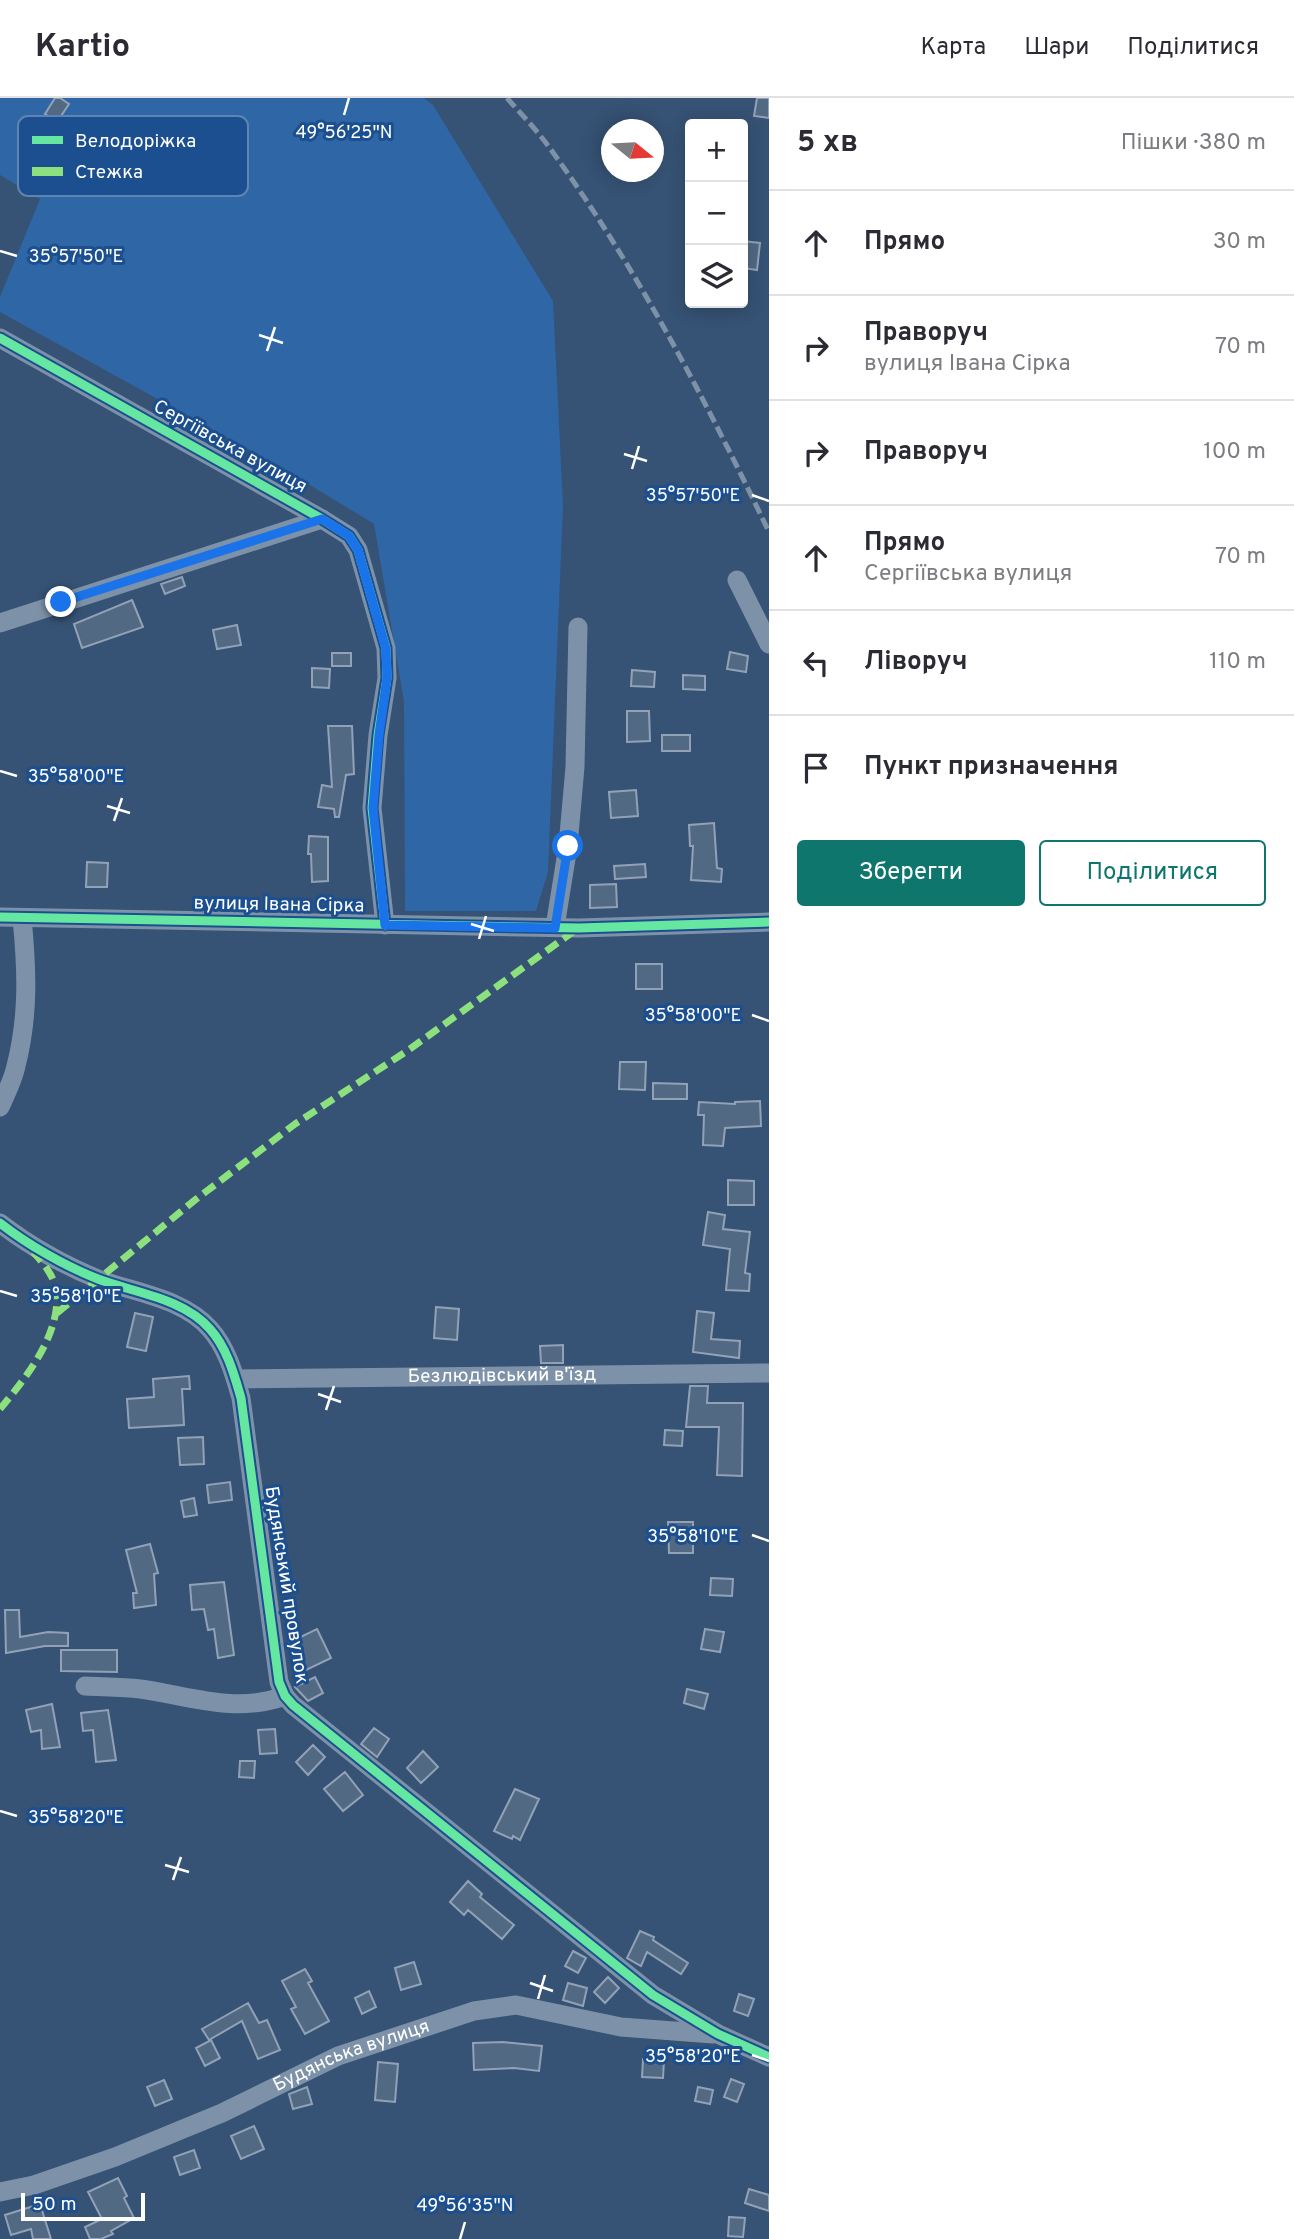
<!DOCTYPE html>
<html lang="uk">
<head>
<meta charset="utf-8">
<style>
  :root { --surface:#fff; --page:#f7f7f7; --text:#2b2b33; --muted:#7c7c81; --line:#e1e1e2; --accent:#0f766e }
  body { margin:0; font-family:Overpass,sans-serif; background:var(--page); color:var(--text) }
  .controls { position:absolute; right:21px; top:21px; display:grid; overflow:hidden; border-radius:7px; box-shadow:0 4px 18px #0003 }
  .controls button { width:63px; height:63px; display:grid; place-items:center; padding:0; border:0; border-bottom:2px solid var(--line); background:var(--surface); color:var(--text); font:35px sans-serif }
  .compass { position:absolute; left:601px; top:21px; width:63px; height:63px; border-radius:50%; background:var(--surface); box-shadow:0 4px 18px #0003; rotate:108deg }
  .scale { position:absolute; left:21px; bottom:18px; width:124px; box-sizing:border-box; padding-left:7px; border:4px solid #fff; border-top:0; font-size:19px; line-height:24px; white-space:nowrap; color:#fff; -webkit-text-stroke:5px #1b4f8f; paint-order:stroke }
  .stop { position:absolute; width:21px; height:21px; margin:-16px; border:5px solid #1a73e8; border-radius:50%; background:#fff }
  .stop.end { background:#1a73e8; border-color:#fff; box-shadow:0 2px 7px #0008 }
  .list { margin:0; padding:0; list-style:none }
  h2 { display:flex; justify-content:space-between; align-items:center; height:91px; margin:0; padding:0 28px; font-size:30px }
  h2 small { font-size:23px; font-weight:400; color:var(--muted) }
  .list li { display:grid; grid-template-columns:46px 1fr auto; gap:21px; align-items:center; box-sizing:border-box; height:105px; padding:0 28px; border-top:2px solid var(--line) }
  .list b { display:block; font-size:26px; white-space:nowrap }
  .list p { margin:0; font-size:23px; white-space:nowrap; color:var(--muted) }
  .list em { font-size:23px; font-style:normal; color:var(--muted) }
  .actions { display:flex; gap:14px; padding:21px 28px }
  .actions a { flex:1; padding:16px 0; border:2px solid var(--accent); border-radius:7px; text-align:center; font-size:24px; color:var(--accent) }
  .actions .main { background:var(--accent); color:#fff }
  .icon { flex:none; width:38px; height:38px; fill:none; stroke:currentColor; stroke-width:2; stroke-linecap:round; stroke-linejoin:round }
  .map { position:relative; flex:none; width:769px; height:2141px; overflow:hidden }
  header { display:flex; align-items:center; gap:42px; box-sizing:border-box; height:98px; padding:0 35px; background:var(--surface); border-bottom:2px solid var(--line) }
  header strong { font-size:33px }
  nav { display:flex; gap:38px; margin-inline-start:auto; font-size:24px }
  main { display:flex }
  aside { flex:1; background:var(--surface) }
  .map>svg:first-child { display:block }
  .green { fill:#2f66a5 }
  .building { fill:#526984; stroke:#92a2b6; stroke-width:2 }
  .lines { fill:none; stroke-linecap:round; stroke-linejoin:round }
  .street { stroke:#7d92a8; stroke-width:19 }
  .rail { stroke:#7e92a7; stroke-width:5; stroke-dasharray:12 5; stroke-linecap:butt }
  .quiet { stroke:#8de07e; stroke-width:7; stroke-dasharray:14 7; stroke-linecap:butt }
  .cycleway-casing { stroke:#1b4f8f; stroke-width:13 }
  .cycleway { stroke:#66e7a1; stroke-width:9 }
  .route { stroke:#1a73e8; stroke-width:9 }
  .ticks { fill:none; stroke:#fff; stroke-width:2.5 }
  .labels { text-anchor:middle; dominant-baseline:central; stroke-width:6; stroke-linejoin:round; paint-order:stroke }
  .street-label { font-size:19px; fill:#fff; stroke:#1b4f8f }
  .key { fill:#1b4f8f; stroke:#5f84b1; stroke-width:2 }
  .key-label { font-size:19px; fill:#fff }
  .ticks-label { font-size:18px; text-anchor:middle; fill:#fff; stroke:#1b4f8f; stroke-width:6; stroke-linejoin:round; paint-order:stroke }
</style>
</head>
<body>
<header>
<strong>Kartio</strong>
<nav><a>Карта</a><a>Шари</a><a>Поділитися</a></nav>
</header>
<main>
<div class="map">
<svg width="769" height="2141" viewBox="0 0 769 2141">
  <rect width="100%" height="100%" fill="#365274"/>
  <path class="green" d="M 0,0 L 424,0 L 433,7 L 553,203 L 563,408 L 548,774 L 536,813 L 405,813 L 404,604 L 374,426 L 277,367 L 0,214 L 0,199 L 40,101 L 0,77 Z"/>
  <path class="building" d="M 55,0 L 60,0 L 69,6 L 57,24 L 45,16 Z
    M 757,0 L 769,0 L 769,20 L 754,18 Z
    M 743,143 L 760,145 L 757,172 L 743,170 Z
    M 182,479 L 185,488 L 165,496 L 161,486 Z
    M 132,502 L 143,529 L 82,550 L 74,526 Z
    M 237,527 L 241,547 L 217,551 L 213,532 Z
    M 730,554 L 748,558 L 746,574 L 727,571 Z
    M 332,555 L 351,555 L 351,568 L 332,568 Z
    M 312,570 L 330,571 L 329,590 L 312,589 Z
    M 632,572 L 655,574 L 654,589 L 631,588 Z
    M 683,577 L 705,578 L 705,592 L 683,591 Z
    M 627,613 L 649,613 L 650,643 L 627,644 Z
    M 328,628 L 352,628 L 354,676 L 346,677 L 339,719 L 335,719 L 334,711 L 318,709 L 322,687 L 332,689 Z
    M 662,637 L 690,637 L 690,653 L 662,653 Z
    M 636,692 L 638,718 L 611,720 L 609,694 Z
    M 714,725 L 717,770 L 722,771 L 721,784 L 691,782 L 693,748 L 690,748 L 689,727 Z
    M 309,738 L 328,739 L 328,783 L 312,784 L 311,756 L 308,756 Z
    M 87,764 L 108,765 L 107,789 L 86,789 Z
    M 645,766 L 646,779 L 615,781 L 614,768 Z
    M 616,786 L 617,809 L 590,810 L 590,787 Z
    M 636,866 L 662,866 L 662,891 L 636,891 Z
    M 620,964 L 646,964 L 645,992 L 619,991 Z
    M 653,985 L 687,986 L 687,1001 L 653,1001 Z
    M 760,1003 L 761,1028 L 725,1030 L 723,1048 L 703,1047 L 704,1017 L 698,1017 L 699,1004 L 735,1006 L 735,1004 Z
    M 728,1082 L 754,1083 L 754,1107 L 728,1107 Z
    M 708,1114 L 725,1117 L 723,1131 L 750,1134 L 745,1175 L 750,1176 L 749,1193 L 726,1192 L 730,1151 L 703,1147 Z
    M 436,1209 L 459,1211 L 457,1242 L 434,1240 Z
    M 697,1213 L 714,1215 L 711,1241 L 740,1243 L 739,1260 L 693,1254 Z
    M 135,1215 L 153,1219 L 146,1253 L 127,1249 Z
    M 563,1247 L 563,1265 L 541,1265 L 540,1248 Z
    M 189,1278 L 190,1291 L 182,1291 L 184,1327 L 129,1330 L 127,1301 L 154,1299 L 153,1281 Z
    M 690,1288 L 708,1288 L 707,1305 L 743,1305 L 742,1378 L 717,1377 L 719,1329 L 686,1329 Z
    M 665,1332 L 683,1333 L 682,1348 L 664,1347 Z
    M 203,1339 L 204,1366 L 180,1367 L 178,1340 Z
    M 230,1384 L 232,1402 L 209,1405 L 207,1387 Z
    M 194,1400 L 197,1417 L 184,1419 L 181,1403 Z
    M 668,1424 L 693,1424 L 693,1455 L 669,1455 Z
    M 150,1446 L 158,1475 L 154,1476 L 156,1507 L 134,1510 L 133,1495 L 137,1495 L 126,1452 Z
    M 711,1480 L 733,1481 L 732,1498 L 710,1497 Z
    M 224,1484 L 234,1557 L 218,1560 L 214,1531 L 208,1532 L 204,1511 L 192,1512 L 190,1487 Z
    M 5,1512 L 19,1512 L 20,1539 L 48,1534 L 68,1535 L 68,1548 L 45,1548 L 6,1555 Z
    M 317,1531 L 331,1560 L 302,1574 L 288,1545 Z
    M 705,1531 L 724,1534 L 720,1554 L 701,1551 Z
    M 61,1552 L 117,1552 L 117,1574 L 61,1573 Z
    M 315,1579 L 323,1595 L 308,1603 L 295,1589 Z
    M 687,1591 L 708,1596 L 704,1611 L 684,1605 Z
    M 52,1606 L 60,1649 L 42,1651 L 41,1632 L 31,1634 L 26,1612 Z
    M 108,1612 L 116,1662 L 96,1664 L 93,1632 L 83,1633 L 81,1615 Z
    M 374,1630 L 389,1641 L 377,1659 L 361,1646 Z
    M 275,1631 L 277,1655 L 260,1656 L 258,1632 Z
    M 313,1647 L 325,1659 L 308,1677 L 296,1664 Z
    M 423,1653 L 438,1669 L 421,1685 L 407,1670 Z
    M 240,1663 L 255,1663 L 254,1680 L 239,1679 Z
    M 345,1674 L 363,1697 L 343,1713 L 324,1691 Z
    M 515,1691 L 539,1701 L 520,1742 L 513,1738 L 512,1741 L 494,1733 Z
    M 468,1783 L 482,1796 L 480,1799 L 514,1827 L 502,1841 L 468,1812 L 464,1817 L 450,1804 Z
    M 640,1833 L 654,1839 L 653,1842 L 688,1865 L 681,1876 L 647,1854 L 641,1868 L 627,1860 Z
    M 573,1853 L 586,1860 L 578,1875 L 565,1868 Z
    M 414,1864 L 421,1886 L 401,1892 L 395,1870 Z
    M 305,1871 L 312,1883 L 308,1885 L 329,1923 L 305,1936 L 291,1911 L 296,1909 L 282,1883 Z
    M 608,1879 L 619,1890 L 605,1905 L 594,1894 Z
    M 568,1885 L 587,1890 L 583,1908 L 563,1902 Z
    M 369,1893 L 376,1909 L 362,1916 L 355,1900 Z
    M 739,1896 L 754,1901 L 748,1918 L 734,1913 Z
    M 248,1905 L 259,1925 L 267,1922 L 280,1952 L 258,1961 L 242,1923 L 209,1942 L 202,1931 Z
    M 211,1942 L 220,1960 L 205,1968 L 196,1950 Z
    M 503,1944 L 542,1948 L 539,1973 L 514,1970 L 474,1972 L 473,1945 Z
    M 643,1961 L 664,1962 L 663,1980 L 642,1979 Z
    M 378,1964 L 398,1966 L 395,2004 L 375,2002 Z
    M 731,1981 L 744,1986 L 737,2004 L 724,1999 Z
    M 164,1982 L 172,2001 L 155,2008 L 147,1989 Z
    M 307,1989 L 312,2006 L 293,2011 L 289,1996 Z
    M 698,1989 L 713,1992 L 710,2006 L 695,2003 Z
    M 254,2028 L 264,2051 L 241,2061 L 231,2038 Z
    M 194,2052 L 200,2070 L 180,2077 L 174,2059 Z
    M 118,2080 L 127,2098 L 124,2100 L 134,2120 L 111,2133 L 113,2136 L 101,2141 L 90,2141 L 85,2129 L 102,2121 L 88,2094 Z
    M 749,2091 L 769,2097 L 769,2113 L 745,2105 Z
    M 40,2106 L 51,2141 L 33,2141 L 31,2131 L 11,2137 L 5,2117 Z
    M 729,2119 L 745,2120 L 743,2139 L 728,2138 Z"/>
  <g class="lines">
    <g class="street">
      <path d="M 0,240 L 322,421 L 349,438 L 358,452 L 386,550 L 387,580 L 378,637 L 372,710 L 385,827"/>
      <path d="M 737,482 L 769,546"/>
      <path d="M 0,525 L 322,421"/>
      <path d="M 0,819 L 579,830 L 769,824"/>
      <path d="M 555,829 L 568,748 L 575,669 L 578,529"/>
      <path d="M 0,1009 C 6,996 13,982 16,968 C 29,917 27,871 22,820"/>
      <path d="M 0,1125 C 28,1147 65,1168 98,1181 C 135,1195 183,1200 210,1231 C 227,1250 234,1276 241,1300 L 279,1584 L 285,1598 L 293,1607 L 653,1897 L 718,1936 L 769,1959"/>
      <path id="s1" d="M 236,1281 L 769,1275"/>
      <path d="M 85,1588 C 103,1589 122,1589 140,1591 C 191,1598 234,1616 285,1598"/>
      <path id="s2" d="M 0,2094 L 34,2087 L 115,2059 L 222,2015 L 338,1958 L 474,1913 L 516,1907 L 621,1929 L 713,1936"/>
    </g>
    <path class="rail" d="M 507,0 C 521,16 536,31 549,49 C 636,168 705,301 769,434"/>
    <path class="quiet" d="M 57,1215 L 195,1102 L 295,1026 L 407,953 L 577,831
      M 0,1311 C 26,1280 63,1234 56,1190 C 53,1177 42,1163 33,1154"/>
    <defs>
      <path id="cycleway" d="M 0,240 L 322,421 L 349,438 L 358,452 L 386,550 L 387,580 L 378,637 L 372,710 L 385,827
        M 0,819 L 579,830 L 769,824
        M 0,1125 C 28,1147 65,1168 98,1181 C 135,1195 183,1200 210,1231 C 227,1250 234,1276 241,1300 L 279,1584 L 285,1598 L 293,1607 L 653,1897 L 718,1936 L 769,1959"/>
    </defs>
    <use href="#cycleway" class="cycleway-casing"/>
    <use href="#cycleway" class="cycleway"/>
  </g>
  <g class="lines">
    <path class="route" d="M 61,504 L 322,421 L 349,438 L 358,452 L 386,551 L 387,580 L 379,637 L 373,710 L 385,827 L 555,830 L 568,748"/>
  </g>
  <path class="ticks" d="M 344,17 L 349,0M 0,153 L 17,158M 259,237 L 283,245M 267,253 L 275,229M 624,356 L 647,363M 632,371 L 639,348M 752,397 L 769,403M 0,673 L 17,678M 107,708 L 130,715M 114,723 L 122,700M 471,826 L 494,833M 479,841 L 486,818M 752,917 L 769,923M 0,1193 L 17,1198M 318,1296 L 341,1304M 326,1312 L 334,1288M 752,1437 L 769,1443M 0,1713 L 17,1718M 165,1767 L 189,1774M 173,1782 L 181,1759M 530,1885 L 553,1893M 538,1901 L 545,1877M 752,1957 L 769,1963M 460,2141 L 465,2124"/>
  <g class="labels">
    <g class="street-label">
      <text transform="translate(230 349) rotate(29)">Сергіївська вулиця</text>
      <text transform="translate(279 807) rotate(1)">вулиця Івана Сірка</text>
      <text stroke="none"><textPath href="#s1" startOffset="266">Безлюдівський в'їзд</textPath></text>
      <text transform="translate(286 1487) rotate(81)">Будянський провулок</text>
      <text stroke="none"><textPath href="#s2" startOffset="378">Будянська вулиця</textPath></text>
    </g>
  </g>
  <rect x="18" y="18" width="230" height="80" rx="10" class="key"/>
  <rect x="32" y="38" width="31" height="8" fill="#66e7a1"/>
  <rect x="32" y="69" width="31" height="9" fill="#8de07e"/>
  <g class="key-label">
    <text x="75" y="49">Велодоріжка</text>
    <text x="75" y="80">Стежка</text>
  </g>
  <g class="ticks-label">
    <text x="344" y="40">49°56'25"N</text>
    <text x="76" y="164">35°57'50"E</text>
    <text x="693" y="403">35°57'50"E</text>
    <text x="76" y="684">35°58'00"E</text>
    <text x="693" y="923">35°58'00"E</text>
    <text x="76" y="1204">35°58'10"E</text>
    <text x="693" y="1444">35°58'10"E</text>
    <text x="76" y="1725">35°58'20"E</text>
    <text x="693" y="1964">35°58'20"E</text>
    <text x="465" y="2113">49°56'35"N</text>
  </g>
</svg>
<div class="controls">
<button>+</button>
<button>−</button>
<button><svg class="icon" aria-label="layers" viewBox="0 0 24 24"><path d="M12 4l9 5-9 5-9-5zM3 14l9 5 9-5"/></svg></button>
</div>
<svg class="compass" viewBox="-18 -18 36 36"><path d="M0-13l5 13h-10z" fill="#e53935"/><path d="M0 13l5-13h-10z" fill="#7c7c81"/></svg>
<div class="scale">50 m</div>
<div class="stop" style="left:568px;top:748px"></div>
<div class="stop end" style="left:61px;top:504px"></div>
</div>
<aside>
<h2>5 хв<small>Пішки · 380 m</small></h2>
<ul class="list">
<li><svg class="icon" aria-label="ahead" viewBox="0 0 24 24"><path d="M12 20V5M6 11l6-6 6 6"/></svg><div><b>Прямо</b></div><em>30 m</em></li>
<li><svg class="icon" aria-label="right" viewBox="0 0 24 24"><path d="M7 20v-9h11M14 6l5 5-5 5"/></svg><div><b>Праворуч</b><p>вулиця Івана Сірка</p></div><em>70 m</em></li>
<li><svg class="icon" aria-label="right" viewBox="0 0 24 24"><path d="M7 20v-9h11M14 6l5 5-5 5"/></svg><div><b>Праворуч</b></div><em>100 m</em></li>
<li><svg class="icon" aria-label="ahead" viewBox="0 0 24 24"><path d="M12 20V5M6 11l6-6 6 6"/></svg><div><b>Прямо</b><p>Сергіївська вулиця</p></div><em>70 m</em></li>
<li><svg class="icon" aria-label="left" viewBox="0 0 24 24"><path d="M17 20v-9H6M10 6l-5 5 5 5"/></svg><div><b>Ліворуч</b></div><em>110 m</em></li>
<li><svg class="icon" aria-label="arrive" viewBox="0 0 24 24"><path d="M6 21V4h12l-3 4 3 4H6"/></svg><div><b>Пункт призначення</b></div></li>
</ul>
<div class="actions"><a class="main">Зберегти</a><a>Поділитися</a></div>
</aside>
</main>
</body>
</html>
